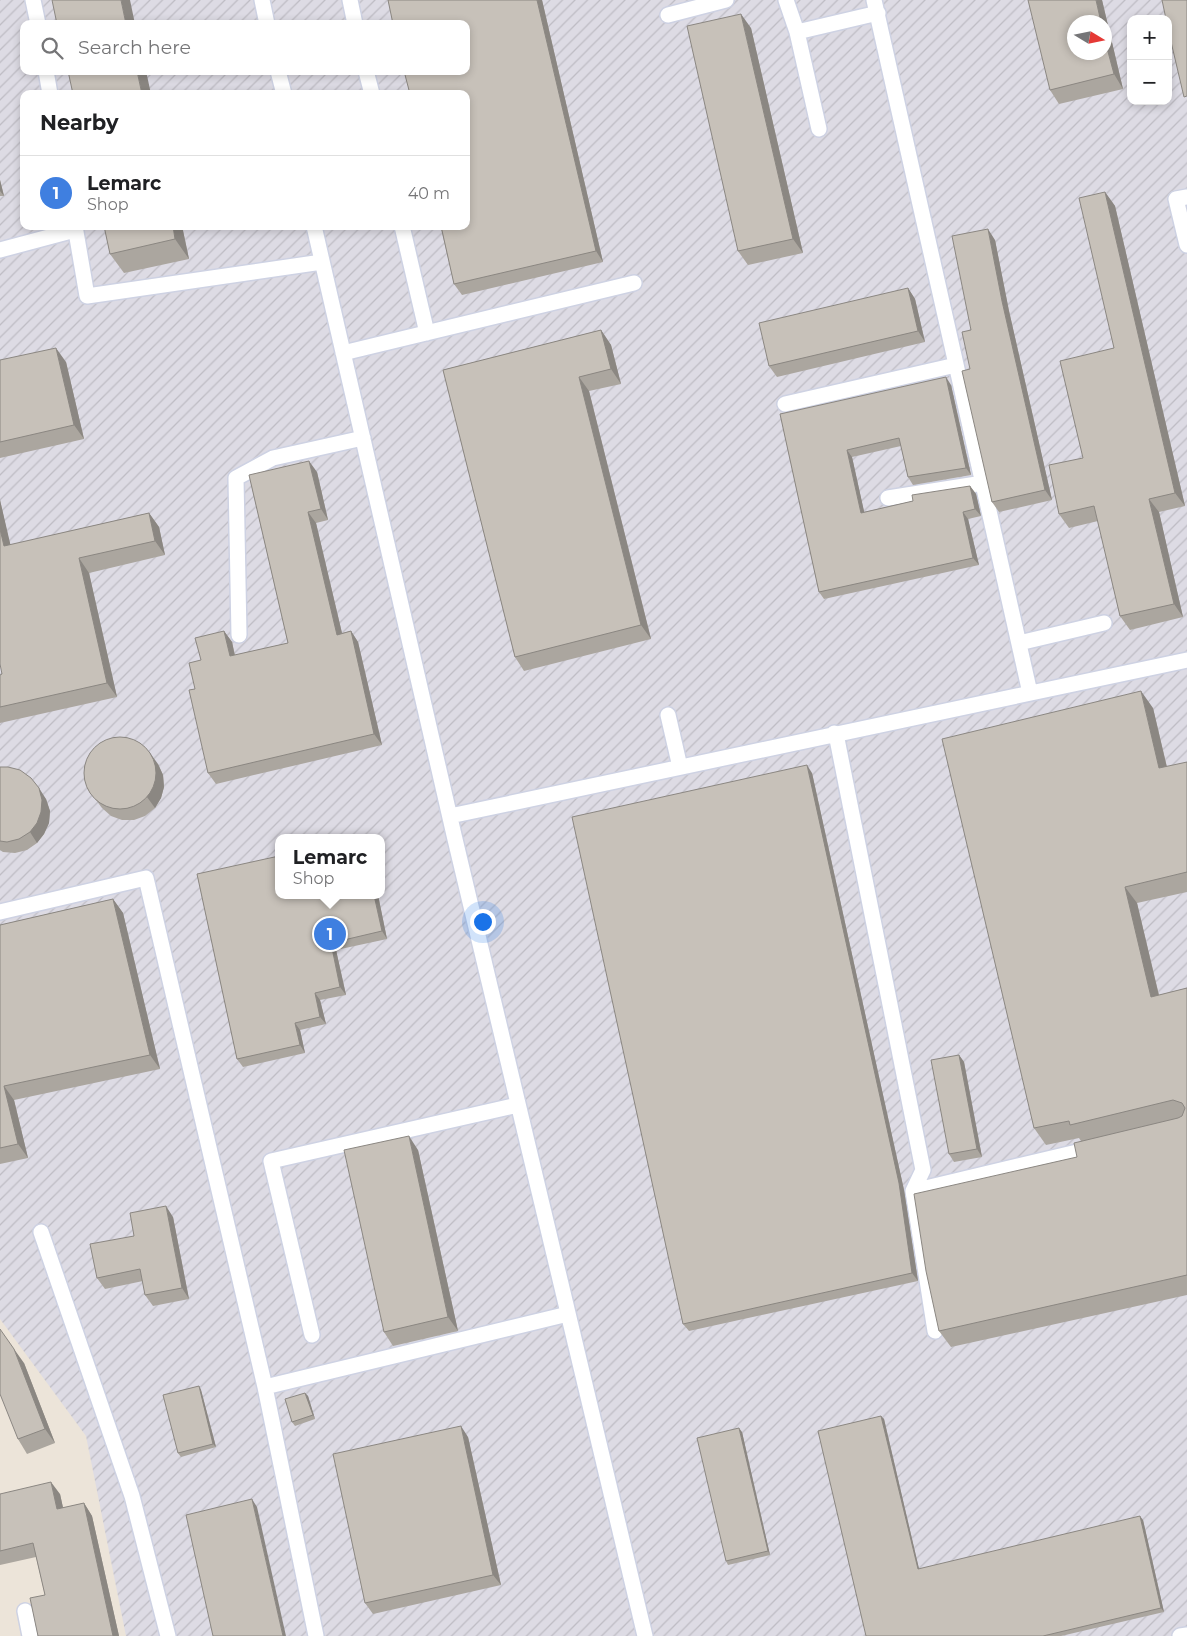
<!DOCTYPE html>
<html lang="en">
<head>
<meta charset="utf-8">
<style>
  :root { --surface:#fff; --page:#f2f2f2; --text:#202124; --muted:#757577; --line:#e0e0e0; --accent:#7c3aed }
  body { margin:0; font-family:Montserrat,sans-serif; background:var(--page); color:var(--text) }
  .controls { position:absolute; right:15px; top:15px; display:grid; overflow:hidden; border-radius:10px; box-shadow:0 2px 8px #0003 }
  .controls button { width:45px; height:45px; display:grid; place-items:center; padding:0; border:0; border-bottom:1px solid var(--line); background:var(--surface); color:var(--text); font:25px sans-serif }
  .compass { position:absolute; left:1067px; top:15px; width:45px; height:45px; border-radius:50%; background:var(--surface); box-shadow:0 2px 8px #0003; rotate:100deg }
  .you { position:absolute; left:482px; top:921px; width:18px; height:18px; margin:-12px; border:4px solid #fff; border-radius:50%; background:#1a73e8; box-shadow:0 0 0 8px #1a73e833 }
  .badge { display:grid; place-items:center; width:32px; height:32px; border-radius:50%; background:var(--accent); color:#fff; font-size:16px; font-weight:700 }
  .pin { position:absolute; translate:-50% -50%; border:2px solid #fff; box-shadow:0 1px 5px #0006 }
  .popup { position:absolute; left:275px; top:834px; width:110px; height:65px; box-sizing:border-box; display:grid; place-content:center; border-radius:10px; background:var(--surface); filter:drop-shadow(0 1px 4px #0005); font-size:16px; white-space:nowrap; color:var(--muted) }
  .popup b { font-size:19px; color:var(--text) }
  .popup::after { content:''; position:absolute; left:50%; top:100%; margin-left:-10px; border:10px solid transparent; border-top-color:var(--surface) }
  .list { margin:0; padding:0; list-style:none }
  h2 { display:flex; justify-content:space-between; align-items:center; height:65px; margin:0; padding:0 20px; font-size:21px }
  h2 small { font-size:16px; font-weight:400; color:var(--muted) }
  .list li { display:grid; grid-template-columns:32px 1fr auto; gap:15px; align-items:center; box-sizing:border-box; height:75px; padding:0 20px; border-top:1px solid var(--line) }
  .list b { display:block; font-size:19px; white-space:nowrap }
  .list p { margin:0; font-size:16px; white-space:nowrap; color:var(--muted) }
  .list em { font-size:16px; font-style:normal; color:var(--muted) }
  .icon { flex:none; width:28px; height:28px; fill:none; stroke:currentColor; stroke-width:2; stroke-linecap:round; stroke-linejoin:round }
  .map { position:relative; flex:none; width:1187px; height:1636px; overflow:hidden }
  .search { position:absolute; background:var(--surface); box-shadow:0 2px 8px #0003; left:20px; top:20px; width:450px; height:55px; display:flex; align-items:center; gap:12px; box-sizing:border-box; padding:0 18px; border-radius:10px; color:var(--muted); font-size:19px }
  .panel { position:absolute; background:var(--surface); box-shadow:0 2px 8px #0003; left:20px; top:90px; width:450px; height:140px; border-radius:10px }
  .map>svg:first-child { display:block }
  .industrial { fill:url(#industrial-furrows); fill-rule:evenodd }
  .lines { fill:none; stroke-linecap:round; stroke-linejoin:round }
  .lane-casing { stroke:#ced2e3; stroke-width:18 }
  .lane { stroke:#fff; stroke-width:15 }
  .wall { fill:#aba69f }
  .shaded-wall { fill:#8b8782 }
  .building { fill:#c7c1b9; stroke:#8b8782 }
</style>
</head>
<body>
<div class="map">
<svg width="1187" height="1636" viewBox="0 0 1187 1636">
  <defs>
    <pattern id="industrial-furrows" width="10" height="10" patternUnits="userSpaceOnUse" patternTransform="scale(1.25)"><rect width="10" height="10" fill="#dddbe4"/><path d="M-1 1l2-2M0 10L10 0M9 11l2-2" fill="none" stroke="#bebcc4"/></pattern>
  </defs>
  <rect width="100%" height="100%" fill="#ece4d9"/>
  <path class="industrial" d="M 0,0 L 1187,0 L 1187,1636 L 126,1636 L 86,1436 L 0,1319 ZM 1131,19 L 1168,19 L 1168,101 L 1131,101 ZM 1074,22 L 1104,22 L 1104,52 L 1074,52 ZM 24,24 L 466,24 L 466,71 L 24,71 ZM 24,94 L 466,94 L 466,226 L 24,226 ZM 279,838 L 381,838 L 381,895 L 279,895 Z"/>
  <g class="lines">
    <defs>
      <path id="lane" d="M 33,0 L 38,24
        M 262,0 L 267,24
        M 350,0 L 355,24
        M 786,0 L 797,32 L 819,129
        M 874,0 L 1030,693
        M 668,15 L 726,0
        M 797,32 L 878,13
        M 46,71 L 50,94
        M 278,71 L 284,94
        M 366,71 L 372,94
        M 1187,197 L 1176,199 L 1187,245
        M 75,226 L 87,296 L 322,262
        M 314,226 L 454,835 L 645,1636
        M 402,226 L 427,333
        M 0,250 L 75,230
        M 343,353 L 634,283
        M 785,404 L 956,365
        M 888,498 L 983,483
        M 239,635 L 236,478 L 273,458 L 363,438
        M 1019,643 L 1104,623
        M 668,715 L 680,767
        M 836,734 L 834,733 L 836,734 L 923,1170 L 913,1191 L 935,1331
        M 450,816 L 1187,660
        M 0,912 L 146,878 L 265,1387 L 316,1636
        M 913,1191 L 1094,1148
        M 41,1232 L 132,1496 L 168,1636
        M 312,1335 L 271,1161 L 518,1105
        M 265,1387 L 568,1314
        M 25,1611 L 30,1636
        M 1180,1636 L 1187,1635"/>
    </defs>
    <use href="#lane" class="lane-casing"/>
    <use href="#lane" class="lane"/>
  </g>
  <path class="wall" d="M 388,0 L 542,0 L 603,262 L 462,295 L 454,284 Z
    M 1102,0 L 1123,89 L 1059,104 L 1050,90 Z
    M 751,28 L 803,253 L 748,265 L 738,251 Z
    M 0,180 L 4,196 L 0,196 Z
    M 1105,192 L 1115,206 L 1185,506 L 1159,512 L 1183,617 L 1130,630 L 1120,616 L 1098,521 L 1069,528 L 1059,514 L 1083,458 L 1114,348 Z
    M 104,226 L 182,226 L 189,259 L 124,273 L 110,254 Z
    M 995,240 L 1009,311 L 1052,500 L 999,512 L 992,502 L 970,369 L 971,330 Z
    M 908,288 L 915,299 L 925,342 L 777,377 L 769,366 Z
    M 601,330 L 611,345 L 621,384 L 589,391 L 651,639 L 524,671 L 515,657 L 443,370 Z
    M 0,360 L 66,362 L 84,439 L 0,458 Z
    M 951,385 L 971,475 L 913,485 L 908,477 L 901,446 L 852,457 L 864,512 L 913,501 L 970,486 L 976,494 L 981,516 L 968,519 L 979,565 L 824,599 L 819,592 L 780,414 Z
    M 317,472 L 328,520 L 316,523 L 342,633 L 351,631 L 358,642 L 382,745 L 216,784 L 208,773 L 195,689 L 201,660 L 224,631 L 232,642 L 235,655 L 288,643 L 249,475 Z
    M 0,500 L 10,545 L 149,513 L 159,527 L 165,555 L 89,573 L 117,697 L 0,723 L 0,675 L 2,674 Z
    M 1153,708 L 1167,767 L 1187,762 L 1187,892 L 1137,903 L 1159,995 L 1187,988 L 1187,1295 L 951,1347 L 939,1331 L 1077,1157 L 1081,1141 L 1079,1138 L 1046,1145 L 1034,1128 Z
    M 158,764 L 163,775 L 164,787 L 161,798 L 155,808 L 145,816 L 134,820 L 122,820 L 111,816 L 102,808 L 87,788 Z
    M 0,767 L 46,799 L 50,811 L 49,823 L 44,834 L 37,843 L 27,850 L 15,853 L 3,852 L 0,850 Z
    M 812,773 L 904,1190 L 918,1281 L 689,1331 L 683,1324 Z
    M 197,874 L 378,895 L 387,939 L 336,950 L 346,995 L 320,1000 L 326,1024 L 300,1030 L 305,1053 L 243,1067 L 237,1059 Z
    M 113,899 L 123,913 L 160,1069 L 14,1100 L 28,1158 L 0,1164 L 0,925 Z
    M 959,1055 L 964,1062 L 982,1157 L 954,1162 L 949,1154 Z
    M 418,1150 L 458,1331 L 393,1346 L 384,1332 Z
    M 173,1217 L 189,1299 L 153,1306 L 145,1295 L 143,1281 L 105,1289 L 97,1278 L 134,1236 Z
    M 24,1363 L 55,1443 L 27,1454 L 18,1439 Z
    M 199,1386 L 201,1390 L 216,1447 L 181,1457 L 178,1453 Z
    M 305,1393 L 308,1396 L 315,1419 L 295,1426 L 292,1422 Z
    M 881,1416 L 884,1419 L 919,1569 L 1143,1520 L 1164,1612 L 1061,1636 L 866,1636 Z
    M 742,1432 L 770,1555 L 728,1565 L 726,1561 Z
    M 468,1437 L 501,1585 L 373,1614 L 365,1603 Z
    M 0,1494 L 60,1494 L 63,1508 L 84,1503 L 92,1516 L 119,1636 L 38,1636 L 45,1595 L 36,1557 L 0,1565 Z"/>
  <path class="shaded-wall" d="M 121,0 L 130,0 L 135,24 L 126,24 Z
    M 537,0 L 542,0 L 603,262 L 596,251 Z
    M 1096,0 L 1102,0 L 1123,89 L 1114,74 L 1104,37 L 1104,22 L 1101,22 Z
    M 741,14 L 751,28 L 803,253 L 793,239 Z
    M 137,71 L 146,71 L 151,94 L 142,94 Z
    M 0,180 L 4,196 L 0,191 Z
    M 1105,192 L 1115,206 L 1185,506 L 1175,493 Z
    M 173,226 L 182,226 L 189,259 L 175,239 Z
    M 988,229 L 995,240 L 1009,311 L 1052,500 L 1045,490 L 1002,301 Z
    M 908,288 L 915,299 L 925,342 L 918,331 Z
    M 601,330 L 611,345 L 621,384 L 611,369 Z
    M 56,348 L 66,362 L 84,439 L 74,425 Z
    M 579,377 L 589,391 L 651,639 L 641,625 Z
    M 946,377 L 951,385 L 971,475 L 966,468 Z
    M 847,450 L 852,457 L 866,520 L 861,513 Z
    M 309,461 L 317,472 L 328,520 L 321,509 Z
    M 970,486 L 976,494 L 981,516 L 975,509 Z
    M 1149,499 L 1159,512 L 1183,617 L 1174,604 Z
    M 0,500 L 14,560 L 4,546 L 0,529 Z
    M 308,512 L 316,523 L 345,646 L 337,635 Z
    M 963,512 L 968,519 L 979,565 L 973,558 Z
    M 149,513 L 159,527 L 165,555 L 155,541 Z
    M 79,558 L 89,573 L 117,697 L 107,683 Z
    M 224,631 L 232,642 L 237,667 L 230,656 Z
    M 351,631 L 358,642 L 382,745 L 374,734 Z
    M 1141,691 L 1153,708 L 1171,785 L 1159,768 Z
    M 150,753 L 158,764 L 163,775 L 164,787 L 161,798 L 155,808 L 147,797 Z
    M 807,765 L 812,773 L 904,1190 L 918,1281 L 912,1273 Z
    M 39,788 L 46,799 L 50,811 L 49,823 L 44,834 L 37,843 L 30,832 Z
    M 1125,887 L 1137,903 L 1163,1013 L 1151,997 Z
    M 374,895 L 378,895 L 387,939 L 382,931 Z
    M 113,899 L 123,913 L 160,1069 L 150,1055 Z
    M 331,943 L 336,950 L 346,995 L 340,987 Z
    M 315,993 L 320,1000 L 326,1024 L 320,1017 Z
    M 295,1023 L 300,1030 L 305,1053 L 300,1045 Z
    M 959,1055 L 964,1062 L 982,1157 L 977,1149 Z
    M 4,1086 L 14,1100 L 28,1158 L 18,1144 Z
    M 409,1136 L 418,1150 L 458,1331 L 448,1317 Z
    M 166,1206 L 173,1217 L 189,1299 L 182,1288 Z
    M 14,1349 L 24,1363 L 55,1443 L 45,1429 Z
    M 199,1386 L 201,1390 L 216,1447 L 213,1444 Z
    M 305,1393 L 308,1396 L 315,1419 L 313,1415 Z
    M 881,1416 L 884,1419 L 920,1573 L 918,1569 Z
    M 461,1426 L 468,1437 L 501,1585 L 493,1575 Z
    M 739,1428 L 742,1432 L 770,1555 L 768,1551 Z
    M 51,1482 L 60,1494 L 66,1521 L 57,1509 Z
    M 252,1499 L 257,1507 L 286,1636 L 283,1636 Z
    M 84,1503 L 92,1516 L 119,1636 L 113,1636 Z
    M 1140,1516 L 1143,1520 L 1164,1612 L 1161,1608 Z"/>
  <path class="building" d="M 52,0 L 121,0 L 126,24 L 57,24 Z
    M 388,0 L 537,0 L 596,251 L 454,284 L 441,226 L 466,226 L 466,94 L 410,94 L 404,71 L 466,71 L 466,24 L 393,24 Z
    M 1028,0 L 1096,0 L 1101,22 L 1074,22 L 1074,52 L 1104,52 L 1104,37 L 1114,74 L 1050,90 Z
    M 1162,0 L 1187,0 L 1187,96 L 1184,97 L 1168,29 L 1168,19 L 1166,19 Z
    M 741,14 L 793,239 L 738,251 L 687,26 Z
    M 68,71 L 137,71 L 142,94 L 73,94 Z
    M 1105,192 L 1175,493 L 1149,499 L 1174,604 L 1120,616 L 1094,506 L 1059,514 L 1049,465 L 1083,458 L 1060,361 L 1114,348 L 1079,198 Z
    M 104,226 L 173,226 L 175,239 L 110,254 Z
    M 988,229 L 1002,301 L 1045,490 L 992,502 L 962,371 L 970,369 L 962,332 L 971,330 L 952,236 Z
    M 908,288 L 918,331 L 769,366 L 759,323 Z
    M 601,330 L 611,369 L 579,377 L 641,625 L 515,657 L 443,370 Z
    M 56,348 L 74,425 L 0,442 L 0,360 Z
    M 946,377 L 966,468 L 908,477 L 899,438 L 847,450 L 861,513 L 913,501 L 912,495 L 970,486 L 975,509 L 963,512 L 973,558 L 819,592 L 780,414 Z
    M 309,461 L 321,509 L 308,512 L 337,635 L 351,631 L 374,734 L 208,773 L 189,690 L 195,689 L 189,663 L 201,660 L 195,638 L 224,631 L 230,656 L 288,643 L 249,475 Z
    M 149,513 L 155,541 L 79,558 L 107,683 L 0,707 L 0,675 L 2,674 L 0,664 L 0,529 L 4,546 Z
    M 1141,691 L 1159,768 L 1187,762 L 1187,872 L 1125,887 L 1151,997 L 1187,988 L 1187,1275 L 939,1331 L 926,1271 L 914,1194 L 1077,1157 L 1074,1143 L 1178,1118 L 1182,1116 L 1185,1108 L 1182,1103 L 1173,1100 L 1070,1125 L 1069,1121 L 1034,1128 L 942,739 Z
    M84 773a36 36 0 1 1 72 0a36 36 0 1 1-72 0Z
    M 807,765 L 899,1183 L 912,1273 L 683,1324 L 572,817 Z
    M 0,767 L 8,767 L 20,770 L 31,778 L 39,788 L 42,800 L 41,812 L 37,823 L 30,832 L 19,839 L 7,842 L 0,841 Z
    M 279,856 L 279,895 L 374,895 L 382,931 L 331,943 L 340,987 L 315,993 L 320,1017 L 295,1023 L 300,1045 L 237,1059 L 197,874 Z
    M 113,899 L 150,1055 L 4,1086 L 18,1144 L 0,1148 L 0,925 Z
    M 959,1055 L 977,1149 L 949,1154 L 931,1060 Z
    M 409,1136 L 448,1317 L 384,1332 L 344,1150 Z
    M 166,1206 L 182,1288 L 145,1295 L 140,1269 L 97,1278 L 90,1244 L 134,1236 L 130,1213 Z
    M 0,1329 L 14,1349 L 45,1429 L 18,1439 L 0,1394 Z
    M 199,1386 L 213,1444 L 178,1453 L 163,1395 Z
    M 305,1393 L 313,1415 L 292,1422 L 285,1399 Z
    M 881,1416 L 918,1569 L 1140,1516 L 1161,1608 L 1043,1636 L 866,1636 L 818,1431 Z
    M 461,1426 L 493,1575 L 365,1603 L 333,1454 Z
    M 739,1428 L 768,1551 L 726,1561 L 697,1438 Z
    M 51,1482 L 57,1509 L 84,1503 L 113,1636 L 38,1636 L 30,1598 L 45,1595 L 33,1543 L 0,1551 L 0,1494 Z
    M 252,1499 L 283,1636 L 213,1636 L 186,1515 Z"/>
</svg>
<div class="controls">
<button>+</button>
<button>−</button>
</div>
<svg class="compass" viewBox="-18 -18 36 36"><path d="M0-13l5 13h-10z" fill="#e53935"/><path d="M0 13l5-13h-10z" fill="#757577"/></svg>
<div class="you"></div>
<div class="pin badge" style="left:330px;top:934px;background:#3f7fe0">1</div>
<div class="popup"><b>Lemarc</b>Shop</div>
<div class="search"><svg class="icon" aria-label="search" viewBox="0 0 24 24"><circle cx="10" cy="10" r="6"/><path d="M15 15l6 6"/></svg>Search here</div>
<section class="panel">
<h2>Nearby<small></small></h2>
<ul class="list">
<li><span class="badge" style="background:#3f7fe0">1</span><div><b>Lemarc</b><p>Shop</p></div><em>40 m</em></li>
</ul>
</section>
</div>
</body>
</html>
